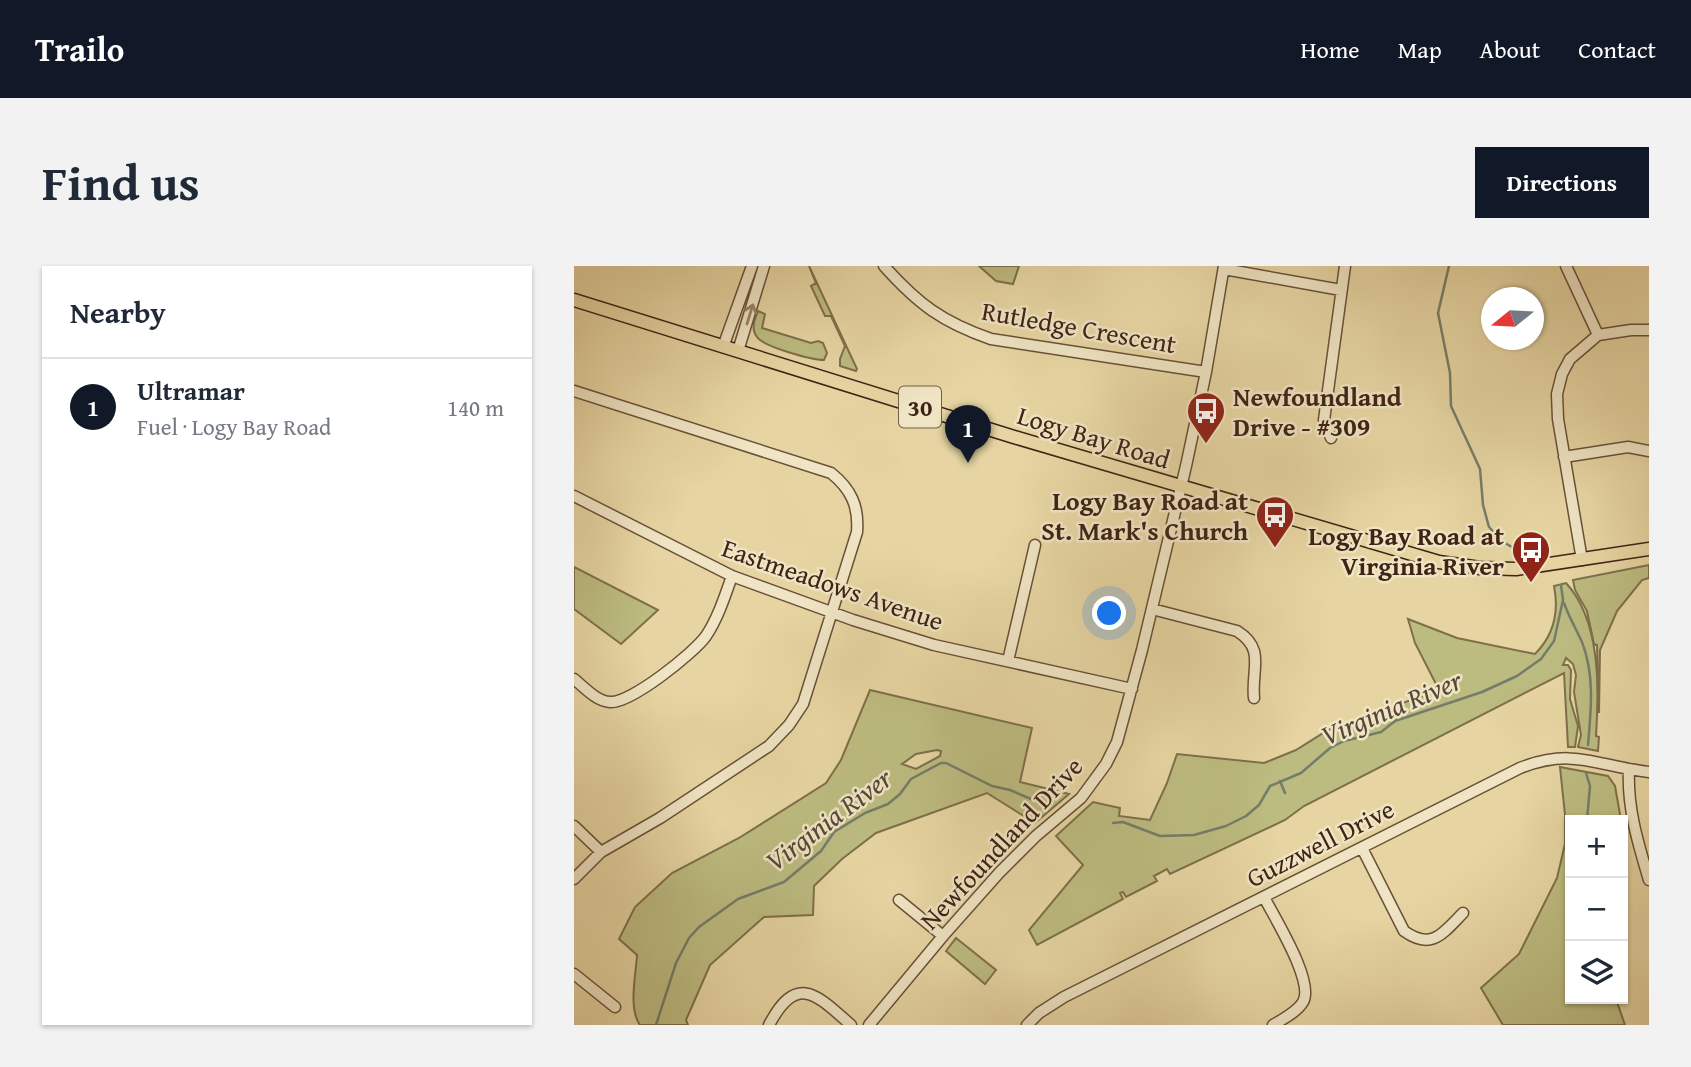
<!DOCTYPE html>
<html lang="en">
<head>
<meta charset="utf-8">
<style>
  :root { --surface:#fff; --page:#f2f2f3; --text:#1f2937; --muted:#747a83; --line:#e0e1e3; --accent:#111827 }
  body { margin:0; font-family:"Gentium Book Plus",serif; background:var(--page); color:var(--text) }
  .controls { position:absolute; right:21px; bottom:21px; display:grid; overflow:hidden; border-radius:0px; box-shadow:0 2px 5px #0004 }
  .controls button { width:63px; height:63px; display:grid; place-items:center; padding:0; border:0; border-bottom:2px solid var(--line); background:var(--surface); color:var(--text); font:35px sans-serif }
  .compass { position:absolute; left:907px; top:21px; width:63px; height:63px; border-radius:50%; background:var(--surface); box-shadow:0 2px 5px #0004; rotate:252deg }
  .you { position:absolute; left:536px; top:348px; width:24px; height:24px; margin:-18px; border:5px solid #fff; border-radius:50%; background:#1a73e8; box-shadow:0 0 0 10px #1a73e833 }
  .badge { display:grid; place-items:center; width:46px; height:46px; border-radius:50%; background:var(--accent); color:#fff; font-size:23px; font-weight:700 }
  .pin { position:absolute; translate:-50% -58px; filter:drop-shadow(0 2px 4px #0008) }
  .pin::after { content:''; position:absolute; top:37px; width:24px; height:21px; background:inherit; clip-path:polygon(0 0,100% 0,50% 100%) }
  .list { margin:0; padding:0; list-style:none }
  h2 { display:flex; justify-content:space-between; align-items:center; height:91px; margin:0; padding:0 28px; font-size:30px }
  h2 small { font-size:23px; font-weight:400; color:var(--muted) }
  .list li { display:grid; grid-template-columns:46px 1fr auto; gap:21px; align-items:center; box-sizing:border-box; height:98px; padding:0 28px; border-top:2px solid var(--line) }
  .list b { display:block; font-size:26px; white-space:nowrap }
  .list p { margin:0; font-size:23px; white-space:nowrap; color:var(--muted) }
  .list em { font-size:23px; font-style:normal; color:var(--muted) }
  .icon { flex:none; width:38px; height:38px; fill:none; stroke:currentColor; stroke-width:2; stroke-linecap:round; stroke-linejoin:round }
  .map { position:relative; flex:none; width:1075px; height:759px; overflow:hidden; border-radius:0px }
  header { display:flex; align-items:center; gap:42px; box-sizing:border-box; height:98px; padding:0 35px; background:var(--accent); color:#fff }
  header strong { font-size:33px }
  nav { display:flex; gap:38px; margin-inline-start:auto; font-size:24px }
  .intro { display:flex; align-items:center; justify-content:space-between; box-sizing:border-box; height:168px; padding:0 42px }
  h1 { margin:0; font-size:49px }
  .button { padding:18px 32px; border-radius:0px; background:var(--accent); color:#fff; font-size:24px; font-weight:700 }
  main { display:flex; gap:42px; padding:0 42px }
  aside { flex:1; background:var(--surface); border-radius:0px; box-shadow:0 2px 5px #0004 }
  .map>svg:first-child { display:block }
  .green { fill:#bcbb80; stroke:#7e6f4b; stroke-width:2; fill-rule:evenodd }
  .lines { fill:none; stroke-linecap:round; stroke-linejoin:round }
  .stream { stroke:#747d69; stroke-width:2.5 }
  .minor-casing { stroke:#695039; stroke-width:13 }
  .major-casing { stroke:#3f2316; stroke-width:15 }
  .minor { stroke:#efe4c3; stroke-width:10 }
  .major { stroke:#e6d5a2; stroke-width:12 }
  .oneway { stroke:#97846c }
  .labels { text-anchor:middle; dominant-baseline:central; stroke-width:5; stroke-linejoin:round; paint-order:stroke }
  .shield { fill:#efe4c3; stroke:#745d4a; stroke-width:2 }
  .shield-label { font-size:24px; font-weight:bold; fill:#3f2316 }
  .street-label { font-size:26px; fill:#3f2316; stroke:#efe4c3 }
  .poi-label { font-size:26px; font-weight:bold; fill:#3f2316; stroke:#efe4c3; text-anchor:end }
  .water-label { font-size:28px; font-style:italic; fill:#554838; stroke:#efe4c3 }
</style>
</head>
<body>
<header>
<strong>Trailo</strong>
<nav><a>Home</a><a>Map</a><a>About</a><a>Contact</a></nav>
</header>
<div class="intro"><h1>Find us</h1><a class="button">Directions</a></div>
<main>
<aside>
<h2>Nearby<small></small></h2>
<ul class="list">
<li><span class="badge">1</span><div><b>Ultramar</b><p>Fuel · Logy Bay Road</p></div><em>140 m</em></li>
</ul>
</aside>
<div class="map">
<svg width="1075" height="759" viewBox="0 0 1075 759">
  <rect width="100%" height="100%" fill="#e6d5a2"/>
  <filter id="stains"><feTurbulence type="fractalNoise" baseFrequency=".00286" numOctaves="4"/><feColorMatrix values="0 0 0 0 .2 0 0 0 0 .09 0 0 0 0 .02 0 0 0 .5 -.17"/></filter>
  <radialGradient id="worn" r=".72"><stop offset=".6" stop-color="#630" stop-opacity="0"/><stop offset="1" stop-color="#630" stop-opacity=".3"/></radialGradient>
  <path class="green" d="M 235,0 L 283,103 L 282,105 L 266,100 L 266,93 L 271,80 L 257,50 L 251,50 L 237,20 L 242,17 Z
    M 405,0 L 445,0 L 439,18 L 422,15 Z
    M 184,45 L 191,48 L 188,62 L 237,77 L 244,75 L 249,77 L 253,87 L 250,94 C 238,94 190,81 183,71 C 177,63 180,54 184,45 Z
    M 1075,299 L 1075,312 L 1068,314 L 1043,345 L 1026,384 L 1025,447 L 1023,379 L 1020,378 L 1013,345 L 1001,324 L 999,314 Z
    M 0,301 L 84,344 L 47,378 L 0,343 Z
    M 992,317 C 1027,355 1025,422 1022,470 L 1025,471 L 1024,485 L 1004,481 L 1007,469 L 1000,426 L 1002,409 L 999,398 L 992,392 L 989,399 L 994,399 L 997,404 L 996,433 L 1004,460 L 1001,481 L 994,481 L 990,407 L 730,540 L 711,554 L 596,608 L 593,603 L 580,610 L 583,615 L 552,631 L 549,626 L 546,627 L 549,633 L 463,679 L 455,664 L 509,599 L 482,570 L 519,536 L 546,542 L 545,550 L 576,554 L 593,517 L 603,488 L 690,497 L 722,484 L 754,464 L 865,424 L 841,377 L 834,353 L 883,372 L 961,388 C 980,369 985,345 980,320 Z
    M 296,424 L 458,462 L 446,516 L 495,528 L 461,557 L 413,527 L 302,567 L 268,593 L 240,620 L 239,649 L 190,651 L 136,699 L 112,754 L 114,759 L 66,759 C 54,742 62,709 63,689 L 45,673 L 61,641 L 98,607 L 165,572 L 252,517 L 267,494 ZM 363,484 L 367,485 L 366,490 L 342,503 L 328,498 L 342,488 Z
    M 986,501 L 1034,510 L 1041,520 L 1047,554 L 996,554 L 996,733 L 1042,733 L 1051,759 L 929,759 L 907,722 L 945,688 L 983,612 L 991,578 L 991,549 Z
    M 382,672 L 422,704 L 411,718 L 372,685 Z"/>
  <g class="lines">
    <path class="stream" d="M 875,0 L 864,47 L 876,107 L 877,140 L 906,203 L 909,239 L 915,261 L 928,275 L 941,283
      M 990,337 C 995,351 1002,363 1008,376 C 1021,409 1017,445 1014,479
      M 1012,507 L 1016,520 L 1013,554
      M 706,515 L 711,527
      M 539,557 L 549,556 L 586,570 L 620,569 L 652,560 L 672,550 L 685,539 L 696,520 L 727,507 L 756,482 L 770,475 L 807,466 L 821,455 L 908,426 L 943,410 L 967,393 L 980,375 L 989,334 L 987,319
      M 82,759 L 102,697 L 115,672 L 125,661 L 164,633 L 210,616 L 247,585 L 260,566 L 291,547 L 314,538 L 326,528 L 337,513 L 367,497 L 372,497 L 418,520 L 436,524 L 471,539"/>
    <defs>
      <path id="minor" d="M 310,0 C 344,38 368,56 417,73 L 632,106
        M 992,0 L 1024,69
        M 650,3 L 767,24
        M 149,81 L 178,0
        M 164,85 L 190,0
        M 0,125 L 257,207 C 277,223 285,240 283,266 L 229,438 L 215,459 L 195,480 L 86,552 L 27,586 L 0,613
        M 757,172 L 750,154 L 771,0
        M 990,191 L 1054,181 L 1075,185
        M 0,230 L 158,310 L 279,354 L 360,379 L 558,423
        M 1008,294 L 984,153 L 983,128 L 988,108 L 996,93 L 1024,69 L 1057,64 L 1075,64
        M 578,343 L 663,365 C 692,383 677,403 680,432
        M 434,395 L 461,279
        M 0,413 C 10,421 22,435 36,436 C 56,438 120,387 132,370 C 144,352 151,330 158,310
        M 1055,503 C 1053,542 1064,577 1075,614
        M 0,560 L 27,586
        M 788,582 L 830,665 C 858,685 869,667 889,647
        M 690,631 C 700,651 741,716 729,736 C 723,746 709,753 699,759
        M 325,634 L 369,670
        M 0,708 L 41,741
        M 195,759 C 223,706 243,729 277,759
        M 295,759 L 369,670 L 425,607 L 462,570 L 507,532 L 532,498 L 543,476 L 568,384 L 612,200 L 632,106 L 650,0
        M 453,759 L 465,747 L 490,731 L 946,502 C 1000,481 1022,500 1075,506"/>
      <path id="major" d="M 0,34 L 440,171 L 865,296 L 906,302 L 942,303 L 1075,283"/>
    </defs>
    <use href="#minor" class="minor-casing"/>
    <use href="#major" class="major-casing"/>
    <use href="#minor" class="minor"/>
    <use href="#major" class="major"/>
  </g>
  <defs><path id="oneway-shaft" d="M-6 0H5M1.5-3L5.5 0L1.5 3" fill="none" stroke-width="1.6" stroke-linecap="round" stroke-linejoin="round" transform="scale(1.75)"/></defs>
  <use class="oneway" href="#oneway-shaft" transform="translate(176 48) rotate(-73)"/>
  <defs>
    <symbol id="bus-pin" viewBox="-11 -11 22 30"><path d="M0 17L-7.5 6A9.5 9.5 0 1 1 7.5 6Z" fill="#8f2418" stroke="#efe4c3"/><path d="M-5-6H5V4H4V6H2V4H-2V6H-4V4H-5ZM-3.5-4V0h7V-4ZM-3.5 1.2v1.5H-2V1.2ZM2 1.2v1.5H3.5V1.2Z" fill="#fff"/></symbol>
  </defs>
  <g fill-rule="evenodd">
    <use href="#bus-pin" x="610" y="123" width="44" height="60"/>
    <use href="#bus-pin" x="679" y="227" width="44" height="60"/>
    <use href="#bus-pin" x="935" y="262" width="44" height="60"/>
  </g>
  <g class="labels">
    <rect class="shield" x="325" y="120.5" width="42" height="41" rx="5"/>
    <g class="shield-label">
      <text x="346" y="141">30</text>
    </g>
    <g class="street-label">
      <text transform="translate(505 61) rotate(10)">Rutledge Crescent</text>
      <text transform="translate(520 171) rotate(17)">Logy Bay Road</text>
      <text transform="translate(259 318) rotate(19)">Eastmeadows Avenue</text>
      <text transform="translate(427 577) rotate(-47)">Newfoundland Drive</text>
      <text transform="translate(746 577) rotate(-27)">Guzzwell Drive</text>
    </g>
    <g class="poi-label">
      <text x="659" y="130" text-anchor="start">Newfoundland<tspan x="659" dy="30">Drive - #309</tspan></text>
      <text x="674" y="234">Logy Bay Road at<tspan x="674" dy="30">St. Mark's Church</tspan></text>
      <text x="930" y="269">Logy Bay Road at<tspan x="930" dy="30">Virginia River</tspan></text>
    </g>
    <g class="water-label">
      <text transform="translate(817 441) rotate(-23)">Virginia River</text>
      <text transform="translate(254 553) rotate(-37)">Virginia River</text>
    </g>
  </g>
  <rect width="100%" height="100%" filter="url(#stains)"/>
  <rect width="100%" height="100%" fill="url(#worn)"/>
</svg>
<div class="controls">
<button>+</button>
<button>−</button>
<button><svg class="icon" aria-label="layers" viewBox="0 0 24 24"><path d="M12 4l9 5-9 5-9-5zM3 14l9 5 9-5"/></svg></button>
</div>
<svg class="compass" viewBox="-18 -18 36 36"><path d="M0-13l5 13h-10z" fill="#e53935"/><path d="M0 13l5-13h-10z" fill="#747a83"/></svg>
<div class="you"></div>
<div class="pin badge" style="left:394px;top:197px">1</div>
</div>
</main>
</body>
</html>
